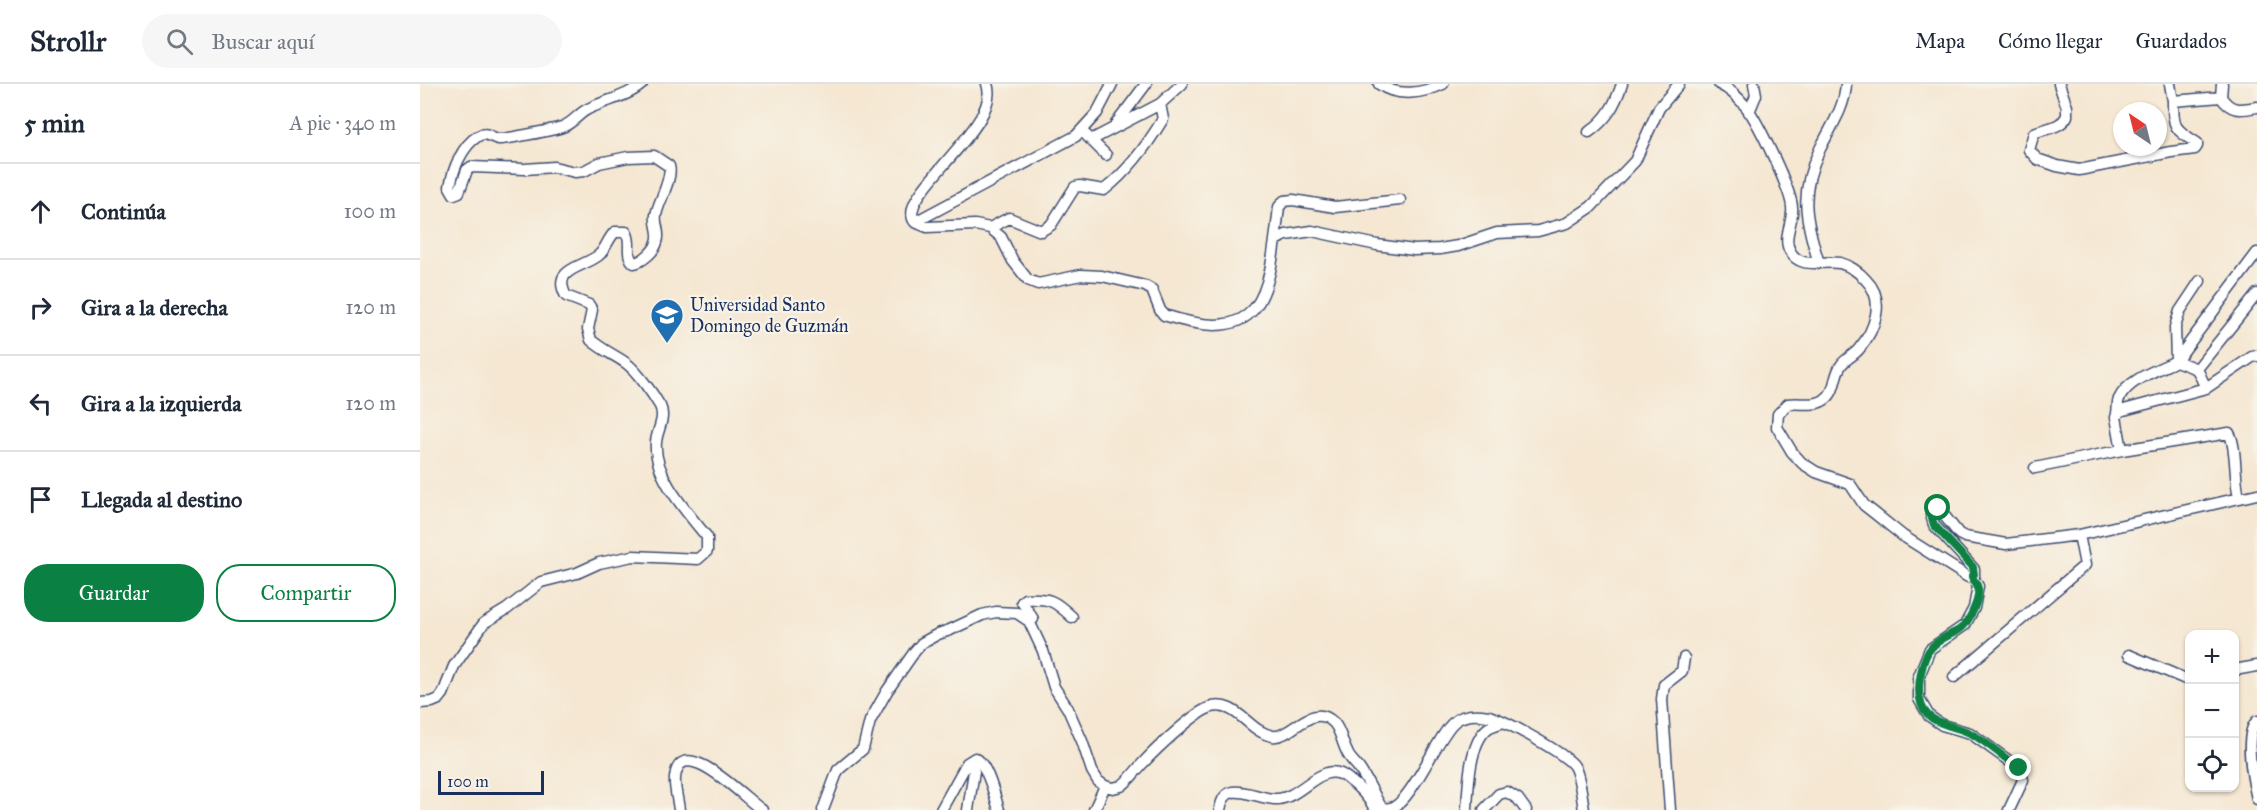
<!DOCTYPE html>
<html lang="es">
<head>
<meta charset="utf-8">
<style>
  :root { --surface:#fff; --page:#f6f6f7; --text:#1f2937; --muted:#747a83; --line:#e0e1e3; --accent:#0b8043 }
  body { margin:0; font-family:"IM FELL Great Primer",serif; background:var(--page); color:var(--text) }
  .controls { position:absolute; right:18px; bottom:18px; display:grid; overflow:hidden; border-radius:12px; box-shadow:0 2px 4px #0004 }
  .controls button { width:54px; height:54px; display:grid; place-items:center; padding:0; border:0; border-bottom:2px solid var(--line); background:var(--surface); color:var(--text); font:30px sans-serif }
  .compass { position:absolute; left:1693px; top:18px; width:54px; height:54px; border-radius:50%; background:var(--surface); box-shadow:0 2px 4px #0004; rotate:325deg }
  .scale { position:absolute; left:18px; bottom:15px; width:106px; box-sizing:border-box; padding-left:6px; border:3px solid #1b2f5e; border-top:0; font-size:16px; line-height:21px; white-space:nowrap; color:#1b2f5e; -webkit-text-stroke:4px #f7f3e8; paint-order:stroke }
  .stop { position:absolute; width:18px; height:18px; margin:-14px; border:4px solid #0b8043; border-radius:50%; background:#fff }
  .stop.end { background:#0b8043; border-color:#fff; box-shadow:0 2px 6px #0008 }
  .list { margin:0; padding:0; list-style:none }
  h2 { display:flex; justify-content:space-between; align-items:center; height:78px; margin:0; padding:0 24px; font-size:26px }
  h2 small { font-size:20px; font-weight:400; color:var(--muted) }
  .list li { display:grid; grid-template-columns:39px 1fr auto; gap:18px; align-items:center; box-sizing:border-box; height:96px; padding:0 24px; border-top:2px solid var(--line) }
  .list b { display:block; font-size:22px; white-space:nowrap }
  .list em { font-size:20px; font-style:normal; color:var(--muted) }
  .actions { display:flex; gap:12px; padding:18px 24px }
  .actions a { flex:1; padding:14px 0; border:2px solid var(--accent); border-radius:24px; text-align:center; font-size:21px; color:var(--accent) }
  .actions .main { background:var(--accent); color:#fff }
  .icon { flex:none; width:33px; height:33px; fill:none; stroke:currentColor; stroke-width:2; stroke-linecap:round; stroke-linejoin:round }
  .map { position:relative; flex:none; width:1837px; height:726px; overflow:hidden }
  header { display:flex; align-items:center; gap:36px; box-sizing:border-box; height:84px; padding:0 30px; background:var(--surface); border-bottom:2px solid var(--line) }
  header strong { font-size:28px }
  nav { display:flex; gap:33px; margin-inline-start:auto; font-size:21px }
  .search { width:420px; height:54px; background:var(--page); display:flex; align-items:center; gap:15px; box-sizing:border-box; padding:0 21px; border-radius:33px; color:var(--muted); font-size:22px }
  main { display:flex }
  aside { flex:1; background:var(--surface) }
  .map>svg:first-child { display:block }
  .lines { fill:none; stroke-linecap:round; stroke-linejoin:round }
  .minor-casing { stroke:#3c4b6f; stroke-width:13 }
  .minor { stroke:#fff; stroke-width:10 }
  .route { stroke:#0b8043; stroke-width:8 }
  .labels { text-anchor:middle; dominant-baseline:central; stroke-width:4.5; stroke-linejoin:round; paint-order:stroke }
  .poi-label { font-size:18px; fill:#1b2f5e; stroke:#f7f3e8; text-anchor:start }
</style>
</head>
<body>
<header>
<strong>Strollr</strong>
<div class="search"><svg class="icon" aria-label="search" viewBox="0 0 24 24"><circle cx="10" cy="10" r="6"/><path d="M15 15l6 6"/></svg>Buscar aquí</div>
<nav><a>Mapa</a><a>Cómo llegar</a><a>Guardados</a></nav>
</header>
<main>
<aside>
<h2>5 min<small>A pie · 340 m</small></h2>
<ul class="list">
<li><svg class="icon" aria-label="ahead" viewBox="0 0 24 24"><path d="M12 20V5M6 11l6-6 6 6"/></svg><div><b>Continúa</b></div><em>100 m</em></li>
<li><svg class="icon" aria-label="right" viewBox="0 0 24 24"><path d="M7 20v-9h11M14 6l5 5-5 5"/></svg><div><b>Gira a la derecha</b></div><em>120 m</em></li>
<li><svg class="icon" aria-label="left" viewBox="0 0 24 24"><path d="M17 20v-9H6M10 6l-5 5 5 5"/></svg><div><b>Gira a la izquierda</b></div><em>120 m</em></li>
<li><svg class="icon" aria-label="arrive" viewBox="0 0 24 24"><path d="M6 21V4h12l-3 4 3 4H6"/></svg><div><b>Llegada al destino</b></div></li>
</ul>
<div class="actions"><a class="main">Guardar</a><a>Compartir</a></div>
</aside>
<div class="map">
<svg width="1837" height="726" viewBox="0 0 1837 726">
  <rect width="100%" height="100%" fill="#f7f3e8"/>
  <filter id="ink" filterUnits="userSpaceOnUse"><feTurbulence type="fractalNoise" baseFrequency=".0167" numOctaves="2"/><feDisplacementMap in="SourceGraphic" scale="12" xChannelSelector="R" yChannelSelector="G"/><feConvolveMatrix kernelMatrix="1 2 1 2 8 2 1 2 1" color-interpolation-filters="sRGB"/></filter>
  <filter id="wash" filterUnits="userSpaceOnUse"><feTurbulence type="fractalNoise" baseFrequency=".008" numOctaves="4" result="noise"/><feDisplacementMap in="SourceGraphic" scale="24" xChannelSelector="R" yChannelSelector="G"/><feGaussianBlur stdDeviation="1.35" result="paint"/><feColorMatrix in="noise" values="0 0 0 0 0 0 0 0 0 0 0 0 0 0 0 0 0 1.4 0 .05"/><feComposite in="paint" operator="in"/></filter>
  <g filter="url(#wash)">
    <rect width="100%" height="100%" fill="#f5e7d2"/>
  </g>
  <g filter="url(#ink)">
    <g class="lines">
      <defs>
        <path id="minor" d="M 567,0 C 583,42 473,112 495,138 L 656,52 L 677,29 L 692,0
          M 959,0 C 978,14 1004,9 1023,0
          M 1299,0 C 1310,5 1319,14 1327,24 C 1338,38 1371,106 1372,123 C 1374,137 1362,154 1370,167 C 1380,186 1402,176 1420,179 C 1430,182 1439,188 1446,196 C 1466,216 1455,246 1439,265 C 1434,271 1426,275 1422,280 C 1413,291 1417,308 1404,316 C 1394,323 1380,318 1368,320 L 1358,330 L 1357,343 L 1372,368 L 1382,379 L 1396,388 L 1430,400 L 1444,421 L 1453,428 L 1483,452 L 1548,493 L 1554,492 L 1554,485 L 1514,441 L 1511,431 L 1514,424 L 1519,425 L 1539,450 L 1545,453 L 1586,460 L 1659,451 L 1837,410
          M 1639,0 L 1647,23 L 1647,32 C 1641,44 1626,44 1614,49 L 1609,66 L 1617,75 L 1637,82 L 1659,86 L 1751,68 L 1775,65 L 1777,62 L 1777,59 C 1754,45 1753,43 1753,17
          M 1750,0 L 1753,17 L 1801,13 L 1802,0
          M 1801,13 C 1811,28 1820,26 1837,23
          M 1329,28 L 1336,11 L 1334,0
          M 696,40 L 726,0
          M 1169,48 C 1187,35 1195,21 1202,0
          M 666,51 L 686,71
          M 671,56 L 740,20 L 762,0
          M 495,138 L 507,143 L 555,141 L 570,144 L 581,153 L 593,177 L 608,196 L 618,200 L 661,191 L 682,192 L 725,202 L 732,206 L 740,226 L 744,231 C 848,265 849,207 859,123 L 864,117 L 873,116 L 915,123 L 980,116
          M 570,144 L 589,134 L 621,147 L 631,141 L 655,103 L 660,102 L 684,106 C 707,88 728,60 743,35 L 740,20
          M 855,156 L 866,151 L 892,147 L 957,161 L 994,166 L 1020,165 L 1038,162 L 1077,149 L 1118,147 L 1147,139 L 1171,123 L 1215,77 L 1239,24 L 1259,0
          M 1399,179 C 1385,135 1379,108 1400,65 C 1410,44 1425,24 1426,0
          M 1780,197 L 1760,227 L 1755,243 L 1756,277 L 1837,169
          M 1777,285 L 1837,210
          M 1697,329 C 1698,325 1697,319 1699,315 C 1708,295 1738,286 1756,277 L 1777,285 L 1786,304
          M 1702,366 L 1696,333 L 1700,327 L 1786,304 L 1832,273 L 1837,272
          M 1615,384 L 1702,366 L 1809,349 C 1817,362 1814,395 1819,413
          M 1552,493 L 1558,502 L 1554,524 L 1545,541 L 1510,565 L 1499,592 L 1499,615 L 1509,632 L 1522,641 L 1550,649 L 1599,684 L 1603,696 L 1589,726
          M 613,535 L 602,518 L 605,515 C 630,514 634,516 652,533
          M 1709,571 L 1763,594 L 1770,594
          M 1814,586 L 1837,582
          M 1534,593 L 1665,481 L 1659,451
          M 0,619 L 12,618 L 19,615 L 23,610 L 34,582 L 64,539 L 87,525 L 121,498 L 157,489 L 179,479 L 213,472 L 278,475 L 287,467 L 287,453 C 267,428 233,392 236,358 C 237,346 246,334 240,322 C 233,310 217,287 206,279 C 195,271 182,266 171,256 L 168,245 L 172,226 L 169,221 L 146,212 C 131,184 163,184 179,171 C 186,165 188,154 195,148 L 206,148 C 213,158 204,170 214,179 C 222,178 235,167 237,158 C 241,149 234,140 236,131 C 239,116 253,94 249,82 L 234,72 L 208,73 L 179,79 L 164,87 L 155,88 L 134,83 L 105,85 L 51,83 L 47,86 L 39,108 L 34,110 L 30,103 C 33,85 42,62 58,52 C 66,47 71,54 79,55 C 87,55 133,46 142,43 C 152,40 159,29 168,25 C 186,16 207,13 222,0
          M 1837,637 C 1823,650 1833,697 1837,715
          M 547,679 L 552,682 L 554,687 L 548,726
          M 259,726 C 258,716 254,703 255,694 C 260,645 328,718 342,726
          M 403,726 L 418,686 L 443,665 L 450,637 L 467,607 L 495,567 L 502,559 L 518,550 L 530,546 L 562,531 L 576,528 L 597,529 L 609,537 L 623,567 L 634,603 L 648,625 L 662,657 L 672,687 L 678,697 L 685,702 L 693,704 L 701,702 C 710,696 716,686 723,679 C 735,666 774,629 789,624 C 816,614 829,649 853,652 C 871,655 892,616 914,639 C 921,647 922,659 927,668 C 929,674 934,678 938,683 C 944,691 949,701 954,710 C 956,714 958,719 961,722 C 963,724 967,725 970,724 C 989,723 1018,651 1034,638 C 1043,630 1057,630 1068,632 C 1083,635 1146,670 1154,682 C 1160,692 1162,714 1164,726
          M 521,726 L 547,679 L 555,674 C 567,679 575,713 579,726
          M 674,726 L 685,702
          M 800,726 C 805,691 837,717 858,715 C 883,713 903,674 927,694 C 939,703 948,712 955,725
          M 1047,726 C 1048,705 1049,660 1067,645 C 1072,641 1078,640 1084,638
          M 1064,726 L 1079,710 L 1087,708 L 1098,715 L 1106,726
          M 1250,726 L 1242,615 L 1244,601 L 1262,587 L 1264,574"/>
      </defs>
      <use href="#minor" class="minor-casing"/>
      <use href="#minor" class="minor"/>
    </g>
  </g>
  <g class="lines" filter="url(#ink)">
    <path class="route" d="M 1518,424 L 1512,426 L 1511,431 L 1514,441 L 1553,483 L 1554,490 L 1552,493 C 1553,496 1556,498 1557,501 C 1562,513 1549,539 1539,546 C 1530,551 1519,555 1512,563 C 1502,573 1497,602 1500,615 C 1504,641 1532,640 1550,649 C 1567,658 1583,673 1599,684"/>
  </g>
  <defs>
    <symbol id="university-pin" viewBox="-11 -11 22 30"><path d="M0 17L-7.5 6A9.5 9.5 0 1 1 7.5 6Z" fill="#1f6fb2" stroke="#f7f3e8"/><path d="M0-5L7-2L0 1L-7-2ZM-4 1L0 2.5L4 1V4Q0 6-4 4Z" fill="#fff"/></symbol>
  </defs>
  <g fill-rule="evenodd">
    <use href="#university-pin" x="228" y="212" width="38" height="52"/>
  </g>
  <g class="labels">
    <g class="poi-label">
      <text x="270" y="221">Universidad Santo<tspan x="270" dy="21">Domingo de Guzmán</tspan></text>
    </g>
  </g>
</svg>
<div class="controls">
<button>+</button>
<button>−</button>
<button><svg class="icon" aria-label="locate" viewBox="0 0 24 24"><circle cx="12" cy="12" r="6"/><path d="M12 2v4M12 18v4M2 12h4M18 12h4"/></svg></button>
</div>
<svg class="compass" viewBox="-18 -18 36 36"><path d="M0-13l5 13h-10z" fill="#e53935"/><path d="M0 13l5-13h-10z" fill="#747a83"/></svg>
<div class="scale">100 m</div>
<div class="stop" style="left:1518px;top:424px"></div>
<div class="stop end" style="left:1599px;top:684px"></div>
</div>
</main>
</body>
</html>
